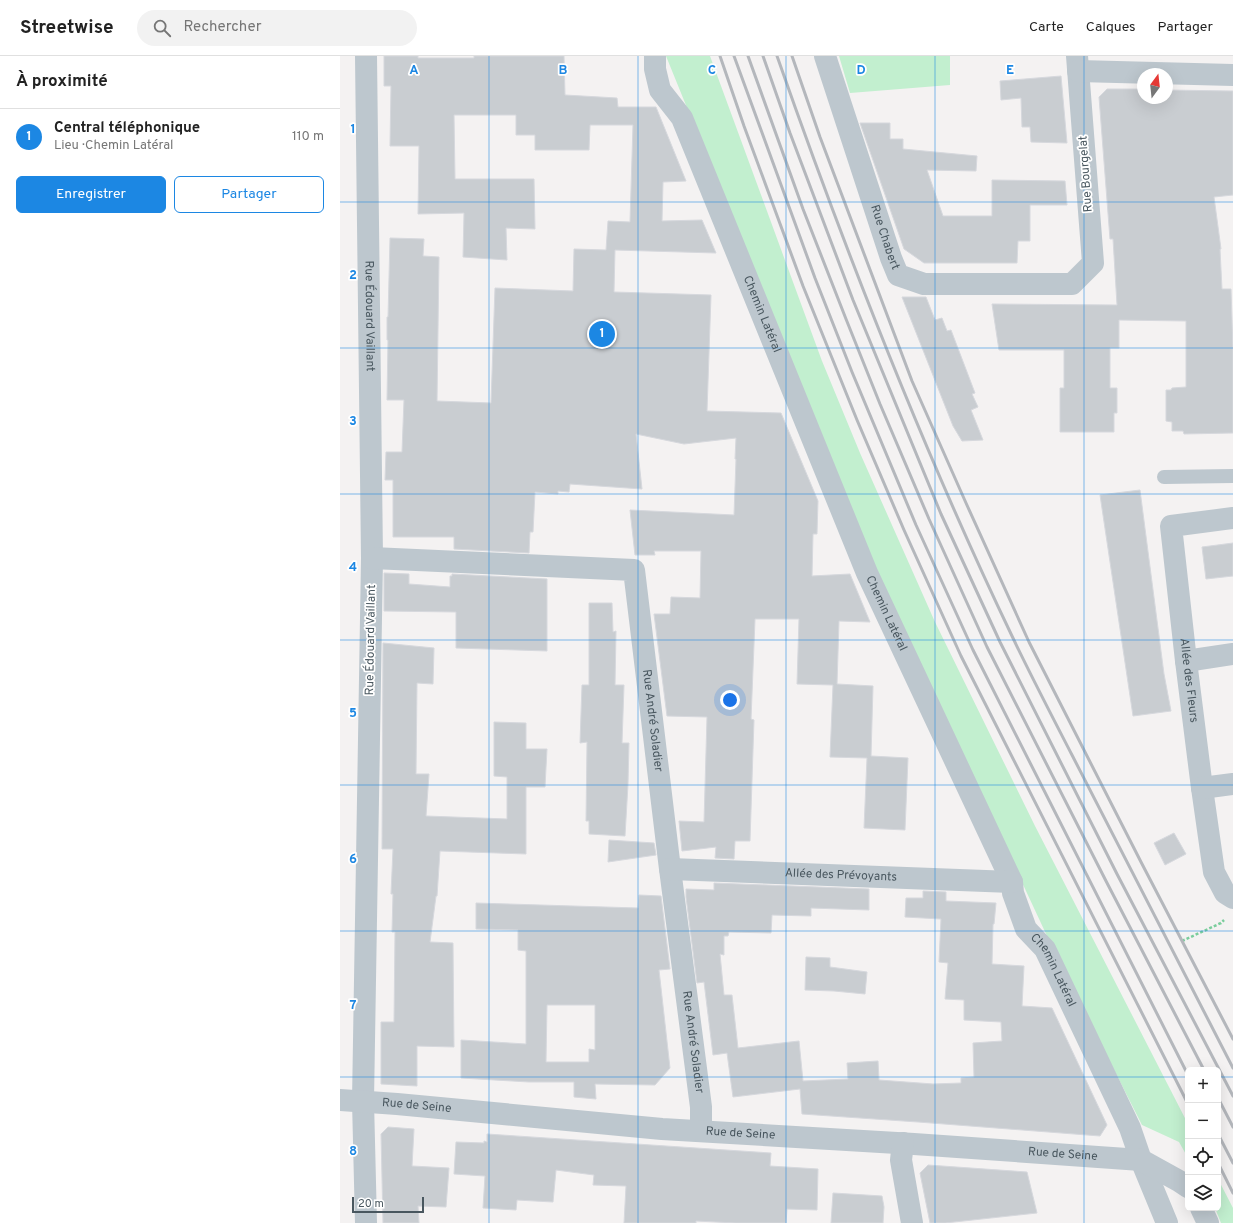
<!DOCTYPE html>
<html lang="fr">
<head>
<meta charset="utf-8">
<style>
  :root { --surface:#fff; --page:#f2f2f2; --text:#222; --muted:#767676; --line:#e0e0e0; --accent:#1c87e3 }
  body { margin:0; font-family:Overpass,sans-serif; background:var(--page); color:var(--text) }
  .controls { position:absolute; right:12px; bottom:12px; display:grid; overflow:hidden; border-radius:6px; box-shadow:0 4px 16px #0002 }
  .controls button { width:36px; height:36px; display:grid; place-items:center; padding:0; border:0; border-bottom:1px solid var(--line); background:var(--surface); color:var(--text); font:20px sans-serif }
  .compass { position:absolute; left:797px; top:12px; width:36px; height:36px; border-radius:50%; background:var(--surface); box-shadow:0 4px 16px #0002; rotate:15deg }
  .scale { position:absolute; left:12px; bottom:10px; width:72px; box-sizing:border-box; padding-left:4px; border:2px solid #49575f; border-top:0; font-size:11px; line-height:14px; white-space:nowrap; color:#49575f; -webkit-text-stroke:3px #fff; paint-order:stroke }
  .you { position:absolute; left:390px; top:644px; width:14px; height:14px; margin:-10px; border:3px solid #fff; border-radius:50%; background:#1a73e8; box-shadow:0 0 0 6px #1a73e833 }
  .badge { display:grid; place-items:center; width:26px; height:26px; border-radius:50%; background:var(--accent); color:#fff; font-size:13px; font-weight:700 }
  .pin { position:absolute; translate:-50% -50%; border:2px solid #fff; box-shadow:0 1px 4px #0006 }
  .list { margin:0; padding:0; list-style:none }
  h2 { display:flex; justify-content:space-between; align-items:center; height:52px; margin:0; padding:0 16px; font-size:17px }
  h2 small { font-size:13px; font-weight:400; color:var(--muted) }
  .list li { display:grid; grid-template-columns:26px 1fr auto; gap:12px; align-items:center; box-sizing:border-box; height:56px; padding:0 16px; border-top:1px solid var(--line) }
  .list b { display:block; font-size:15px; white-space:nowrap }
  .list p { margin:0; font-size:13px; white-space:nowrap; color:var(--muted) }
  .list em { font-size:13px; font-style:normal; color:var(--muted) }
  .actions { display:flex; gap:8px; padding:12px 16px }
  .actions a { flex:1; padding:9px 0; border:1px solid var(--accent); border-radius:6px; text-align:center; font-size:14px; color:var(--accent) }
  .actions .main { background:var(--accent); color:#fff }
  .icon { flex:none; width:22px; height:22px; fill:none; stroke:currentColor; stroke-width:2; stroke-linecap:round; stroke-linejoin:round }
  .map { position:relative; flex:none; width:893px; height:1167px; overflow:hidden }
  header { display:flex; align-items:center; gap:24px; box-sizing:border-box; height:56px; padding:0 20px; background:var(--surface); border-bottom:1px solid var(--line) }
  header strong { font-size:19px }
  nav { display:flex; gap:22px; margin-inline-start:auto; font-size:14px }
  .search { width:280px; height:36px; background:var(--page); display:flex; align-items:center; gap:10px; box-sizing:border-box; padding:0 14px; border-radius:22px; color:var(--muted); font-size:15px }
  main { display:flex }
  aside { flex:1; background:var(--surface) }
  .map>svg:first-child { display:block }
  .green { fill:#c2efcf }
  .building { fill:#c9cdd1; stroke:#d6d8dd; fill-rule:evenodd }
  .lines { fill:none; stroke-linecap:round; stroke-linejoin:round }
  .path { stroke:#7acd9c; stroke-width:2.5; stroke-dasharray:3 2; stroke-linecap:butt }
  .service { stroke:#bdc7ce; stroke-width:14 }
  .minor { stroke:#bdc7ce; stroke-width:22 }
  .rail { stroke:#b4b7bc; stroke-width:3 }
  .grid { fill:none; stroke:#1c87e3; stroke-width:1; stroke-opacity:0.55 }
  .labels { text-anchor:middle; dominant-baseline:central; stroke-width:3.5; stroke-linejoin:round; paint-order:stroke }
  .street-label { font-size:12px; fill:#49575f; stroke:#fff }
  .grid-label { font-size:13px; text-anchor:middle; font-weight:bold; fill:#1c87e3; stroke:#fff; stroke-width:3.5; stroke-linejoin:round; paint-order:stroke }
</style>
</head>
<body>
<header>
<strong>Streetwise</strong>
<div class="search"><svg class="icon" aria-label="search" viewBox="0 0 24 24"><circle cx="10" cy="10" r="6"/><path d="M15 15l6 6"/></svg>Rechercher</div>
<nav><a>Carte</a><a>Calques</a><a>Partager</a></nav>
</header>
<main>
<aside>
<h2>À proximité<small></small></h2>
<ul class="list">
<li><span class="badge">1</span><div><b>Central téléphonique</b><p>Lieu · Chemin Latéral</p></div><em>110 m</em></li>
</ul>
<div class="actions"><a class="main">Enregistrer</a><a>Partager</a></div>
</aside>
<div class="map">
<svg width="893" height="1167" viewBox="0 0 893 1167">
  <rect width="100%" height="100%" fill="#f4f2f2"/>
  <path class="green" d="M 326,0 L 370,0 L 482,305 L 520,397 L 595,566 L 695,770 L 848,1068 L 848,1102 L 839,1086 L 802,1069 L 714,895 L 524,488 Z
    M 499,0 L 610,0 L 610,29 L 510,37 Z
    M 878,1123 L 893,1152 L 893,1167 L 881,1167 L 875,1152 L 878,1152 Z"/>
  <path class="building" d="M 44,0 L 78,0 L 78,2 L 134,2 L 134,0 L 224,0 L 225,39 L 277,42 L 278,51 L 316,51 L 346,125 L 323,126 L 322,165 L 362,164 L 376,197 L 275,194 L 274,236 L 371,239 L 367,355 L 441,357 L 478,445 L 477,478 L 473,478 L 472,520 L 510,518 L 530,566 L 499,565 L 497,628 L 533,630 L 531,700 L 568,702 L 565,774 L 524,772 L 527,702 L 490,701 L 493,629 L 457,628 L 459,563 L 415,563 L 411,663 L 414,664 L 410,785 L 395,785 L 394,803 L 375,802 L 376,791 L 342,795 L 339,765 L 364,766 L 367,661 L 327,660 L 314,558 L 330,558 L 331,541 L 360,542 L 361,495 L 314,495 L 315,499 L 295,499 L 290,454 L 394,459 L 396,403 L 395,403 L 396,382 L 344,388 L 296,378 L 302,433 L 230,428 L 229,436 L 218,435 L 218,438 L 195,436 L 193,476 L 190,476 L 189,497 L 114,493 L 114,481 L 53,481 L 53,424 L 45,424 L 46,396 L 62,396 L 64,344 L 47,344 L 48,284 L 47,284 L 47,261 L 48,261 L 50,182 L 84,183 L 83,200 L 99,201 L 97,345 L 151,347 L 155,232 L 233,235 L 234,193 L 266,194 L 268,165 L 290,166 L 293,69 L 250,69 L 249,94 L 195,94 L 195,79 L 176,79 L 176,59 L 114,59 L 115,123 L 194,123 L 195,173 L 166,172 L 167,204 L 123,201 L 124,157 L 78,158 L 79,90 L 50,90 L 51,30 L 44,30 Z
    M 721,20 L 727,87 L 691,86 L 690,71 L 682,71 L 681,42 L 661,44 L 660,25 Z
    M 767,33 L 803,33 L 803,42 L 827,42 L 827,34 L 893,35 L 893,139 L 874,141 L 881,193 L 880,193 L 882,233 L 891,233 L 893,293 L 893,377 L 844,378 L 843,375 L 832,375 L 832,366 L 826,365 L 826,334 L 831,334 L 832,332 L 846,331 L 846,265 L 779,264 L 779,292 L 770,292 L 770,332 L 777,332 L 777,357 L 774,357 L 774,376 L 720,376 L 720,332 L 724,332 L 724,294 L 659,294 L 652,248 L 777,249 L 773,183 L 770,183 L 759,41 Z
    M 520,67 L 550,67 L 550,83 L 563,83 L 563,93 L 637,100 L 636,115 L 587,114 L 603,160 L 652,160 L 652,124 L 725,125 L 727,149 L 690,149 L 690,185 L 678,185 L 677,207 L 584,207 L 564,193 Z
    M 562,241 L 586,241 L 595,264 L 602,262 L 607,275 L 611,274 L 635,337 L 632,338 L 638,351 L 631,354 L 643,384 L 622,385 L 613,370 Z
    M 800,434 L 824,618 L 831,655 L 793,660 L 760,439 Z
    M 893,487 L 893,520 L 866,523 L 862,491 Z
    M 44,517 L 69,518 L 69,528 L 110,531 L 110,520 L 112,520 L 112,518 L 207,523 L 207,595 L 116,592 L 116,556 L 44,555 Z
    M 249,547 L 272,547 L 273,576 L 276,575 L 275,629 L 284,629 L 282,687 L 289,687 L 288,728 L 285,780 L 249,778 L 249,765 L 246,765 L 247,686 L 240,687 L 242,629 L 249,629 Z
    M 43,587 L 94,592 L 93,628 L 77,627 L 76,718 L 89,718 L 86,760 L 167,763 L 167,721 L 154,720 L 154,666 L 186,667 L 186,693 L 207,693 L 205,731 L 186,731 L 186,798 L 100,795 L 97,840 L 96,840 L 90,886 L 113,887 L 114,991 L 77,990 L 77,1030 L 41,1028 L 41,966 L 54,966 L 55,876 L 52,876 L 53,838 L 51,838 L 53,793 L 42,793 Z
    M 834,777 L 846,798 L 825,809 L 814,787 Z
    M 269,784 L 314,787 L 316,799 L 268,806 Z
    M 374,827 L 529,833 L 529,854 L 471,852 L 471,860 L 432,859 L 431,877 L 389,876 L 388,880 L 384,880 L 384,899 L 380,898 L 384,939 L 392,939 L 398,992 L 459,985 L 463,1025 L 508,1023 L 507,1007 L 538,1005 L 539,1024 L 593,1028 L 621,1027 L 621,1022 L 634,1021 L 633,987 L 662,985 L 661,966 L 624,964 L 624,944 L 605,943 L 608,907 L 599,906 L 601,863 L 565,861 L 566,842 L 583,842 L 583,835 L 606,836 L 606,845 L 656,847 L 654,868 L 653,868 L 652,908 L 684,910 L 682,950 L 712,952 L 767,1069 L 760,1080 L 578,1066 L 462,1058 L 460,1033 L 393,1041 L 387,997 L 373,999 L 364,926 L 357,927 L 346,841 L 346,833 L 374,834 Z
    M 299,839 L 321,840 L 330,913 L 319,914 L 330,1012 L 315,1029 L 255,1028 L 256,1043 L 234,1041 L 234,1026 L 189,1026 L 121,1022 L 121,984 L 186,988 L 186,895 L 178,894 L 178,874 L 136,873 L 136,847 L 298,852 ZM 207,949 L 255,949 L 255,994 L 249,993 L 249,1006 L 206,1006 Z
    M 466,901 L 490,902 L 490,911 L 527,916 L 525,938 L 494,935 L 465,934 Z
    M 48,1071 L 74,1073 L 72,1110 L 109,1112 L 106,1151 L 78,1150 L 79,1167 L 43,1167 L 41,1078 Z
    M 147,1078 L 431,1097 L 430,1110 L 478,1113 L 477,1154 L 447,1153 L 446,1167 L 396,1167 L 356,1165 L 356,1167 L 284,1167 L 286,1130 L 253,1129 L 254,1119 L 216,1114 L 213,1146 L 177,1144 L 176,1154 L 143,1152 L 145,1120 L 114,1118 L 116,1086 L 144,1087 L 144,1085 L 147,1086 Z
    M 588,1109 L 687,1116 L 697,1157 L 605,1167 L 590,1167 L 580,1117 Z
    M 493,1137 L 542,1140 L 544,1151 L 543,1167 L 491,1167 Z"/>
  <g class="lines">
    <path class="path" d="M 842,885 L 881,867 L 884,864"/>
    <path class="service" d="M 824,421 L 893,420"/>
    <g class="minor">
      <path id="s1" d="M 26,0 L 32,502 L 23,1045 L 26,1167"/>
      <path id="s2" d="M 315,0 L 315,13 L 320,34 L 342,62 L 527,517 L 672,826 L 673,837 L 686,873 L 705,893 L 790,1072 L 801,1104 L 827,1167"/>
      <path id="s3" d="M 485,0 L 551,202 L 558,219 L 584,228 L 732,228 L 753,207 L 737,0"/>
      <path d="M 738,15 L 893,19"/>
      <path id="s4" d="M 893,462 L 831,470 L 846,605 L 862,732 L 874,816 L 885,837 L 893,842"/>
      <path id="s5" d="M 32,502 L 294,514 L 330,813 L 361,1051 L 361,1074"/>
      <path d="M 846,605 L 893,598"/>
      <path d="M 862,732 L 893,728"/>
      <path id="s6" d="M 330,813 L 672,826"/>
      <path id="s7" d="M 0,1044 L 57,1048 L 322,1073 L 574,1088 L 801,1104 L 839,1125 L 848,1131"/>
      <path d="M 563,1087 L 561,1104 L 572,1167"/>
      <path d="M 861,1152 L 868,1167"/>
    </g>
    <path class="rail" d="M 380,0 L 404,70 L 463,230 L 517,364 L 564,474 L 621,600 L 848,1048
      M 394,0 L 475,222 L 512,316 L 576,469 L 633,594 L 848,1019
      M 408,0 L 463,153 L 506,263 L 540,348 L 589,463 L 647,591 L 766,825 L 864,1014
      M 423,0 L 450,77 L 513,244 L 601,458 L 660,586 L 777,818 L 893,1040
      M 437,0 C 506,197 582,392 672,580 C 691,620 712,660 732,699 C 785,804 839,908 893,1012
      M 452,0 L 480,81 L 572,325 L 626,447 L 689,586 L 801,806 L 893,983
      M 878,1042 L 893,1071
      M 878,1078 L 893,1107
      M 878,1107 L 893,1137"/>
  </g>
  <path class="grid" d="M 149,0 L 149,1167M 298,0 L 298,1167M 446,0 L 446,1167M 595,0 L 595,1167M 744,0 L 744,1167M 0,146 L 893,146M 0,292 L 893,292M 0,438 L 893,438M 0,584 L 893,584M 0,729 L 893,729M 0,875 L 893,875M 0,1021 L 848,1021M 878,1021 L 893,1021"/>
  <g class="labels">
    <g class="street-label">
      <text transform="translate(746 118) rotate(-94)">Rue Bourgelat</text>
      <text stroke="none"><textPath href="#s3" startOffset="191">Rue Chabert</textPath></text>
      <text stroke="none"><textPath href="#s2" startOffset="282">Chemin Latéral</textPath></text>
      <text stroke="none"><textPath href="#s1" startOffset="260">Rue Édouard Vaillant</textPath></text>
      <text stroke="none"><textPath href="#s2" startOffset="606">Chemin Latéral</textPath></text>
      <text transform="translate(31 584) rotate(-89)">Rue Édouard Vaillant</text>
      <text stroke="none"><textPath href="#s4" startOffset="218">Allée des Fleurs</textPath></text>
      <text stroke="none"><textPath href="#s5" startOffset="414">Rue André Soladier</textPath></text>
      <text stroke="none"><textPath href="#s6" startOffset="171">Allée des Prévoyants</textPath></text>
      <text stroke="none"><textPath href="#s2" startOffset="1002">Chemin Latéral</textPath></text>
      <text stroke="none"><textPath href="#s5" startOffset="738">Rue André Soladier</textPath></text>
      <text stroke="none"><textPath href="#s7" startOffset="77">Rue de Seine</textPath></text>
      <text stroke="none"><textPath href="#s7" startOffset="402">Rue de Seine</textPath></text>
      <text stroke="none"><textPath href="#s7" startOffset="725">Rue de Seine</textPath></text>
    </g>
  </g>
  <g class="grid-label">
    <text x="74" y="18">A</text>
    <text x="223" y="18">B</text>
    <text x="372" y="18">C</text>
    <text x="521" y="18">D</text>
    <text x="670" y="18">E</text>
    <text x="13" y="77">1</text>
    <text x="13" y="223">2</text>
    <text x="13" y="369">3</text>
    <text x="13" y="515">4</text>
    <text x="13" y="661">5</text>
    <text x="13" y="807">6</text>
    <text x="13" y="953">7</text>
    <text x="13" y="1099">8</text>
  </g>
</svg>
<div class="controls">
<button>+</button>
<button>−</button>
<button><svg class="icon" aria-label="locate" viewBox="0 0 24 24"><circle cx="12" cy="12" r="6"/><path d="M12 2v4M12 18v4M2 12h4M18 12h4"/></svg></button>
<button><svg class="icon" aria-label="layers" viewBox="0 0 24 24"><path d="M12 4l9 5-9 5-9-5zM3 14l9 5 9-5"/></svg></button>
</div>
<svg class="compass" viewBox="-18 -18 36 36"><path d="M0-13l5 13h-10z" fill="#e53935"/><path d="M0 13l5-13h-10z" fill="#767676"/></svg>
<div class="scale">20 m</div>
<div class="you"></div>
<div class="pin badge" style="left:262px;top:278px">1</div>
</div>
</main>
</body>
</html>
